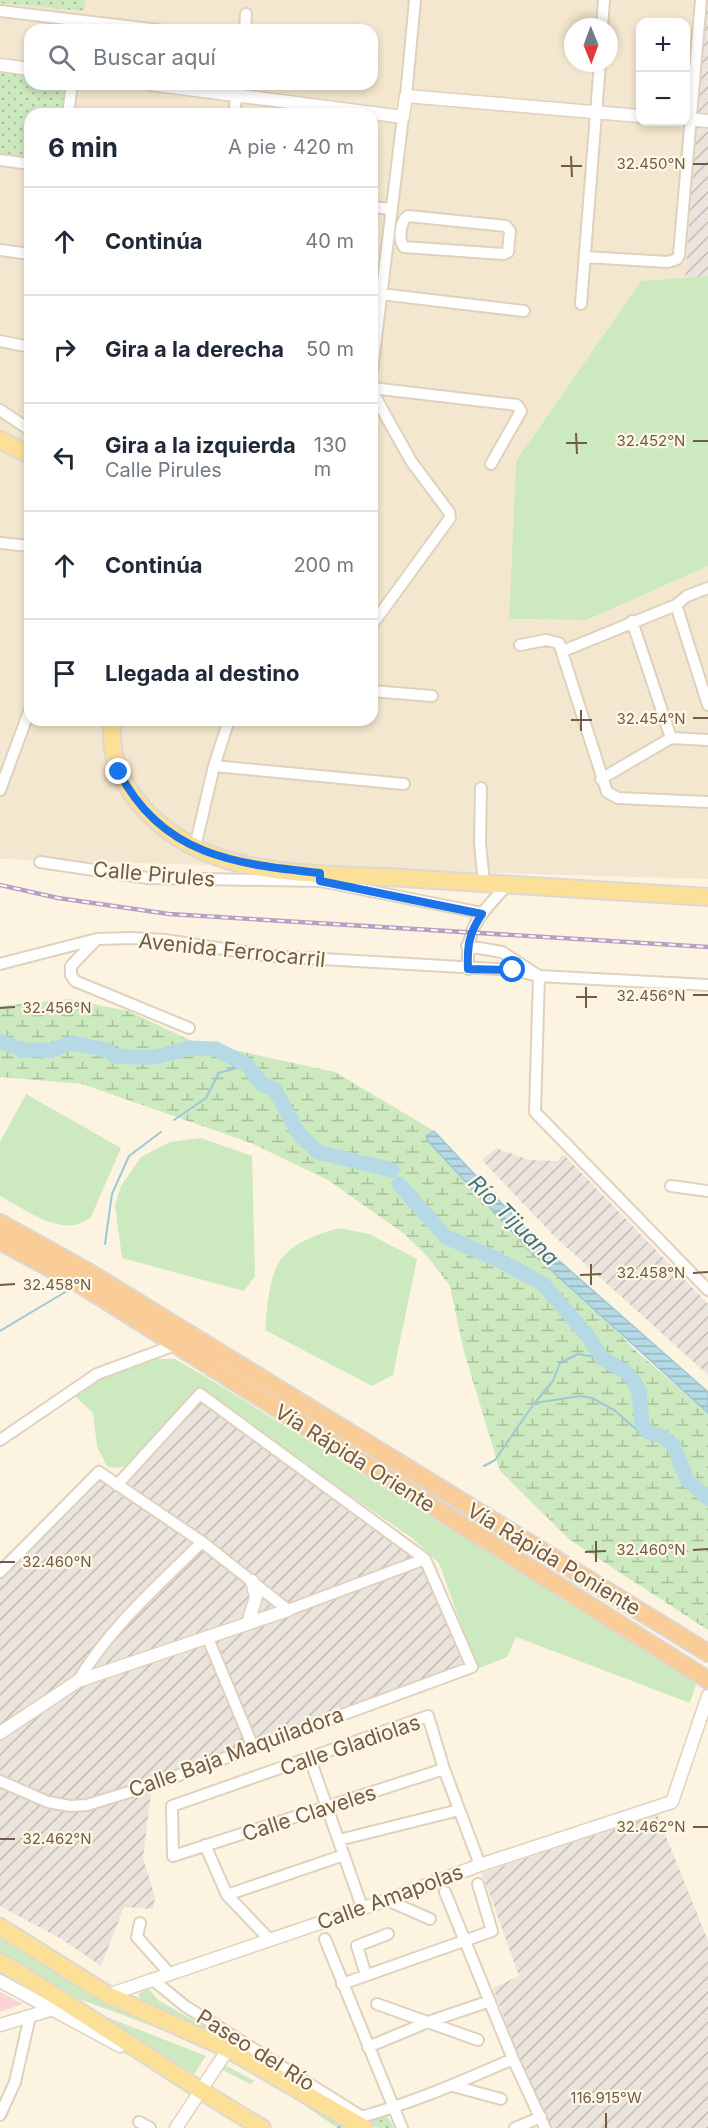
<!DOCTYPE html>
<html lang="es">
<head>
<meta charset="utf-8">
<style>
  :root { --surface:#fff; --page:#f6f6f7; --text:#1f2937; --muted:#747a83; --line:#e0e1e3 }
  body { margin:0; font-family:Inter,sans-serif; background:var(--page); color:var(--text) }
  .controls { position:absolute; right:18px; top:18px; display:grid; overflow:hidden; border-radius:12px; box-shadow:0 3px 9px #0003 }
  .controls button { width:54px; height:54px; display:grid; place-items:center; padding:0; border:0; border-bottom:2px solid var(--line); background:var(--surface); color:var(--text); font:30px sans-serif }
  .compass { position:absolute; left:564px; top:18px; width:54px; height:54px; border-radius:50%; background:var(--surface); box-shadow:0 3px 9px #0003; rotate:179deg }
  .stop { position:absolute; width:18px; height:18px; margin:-14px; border:4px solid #1a73e8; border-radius:50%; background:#fff }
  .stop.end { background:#1a73e8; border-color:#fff; box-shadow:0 2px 6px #0008 }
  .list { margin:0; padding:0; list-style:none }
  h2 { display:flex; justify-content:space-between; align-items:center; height:78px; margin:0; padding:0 24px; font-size:26px }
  h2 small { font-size:20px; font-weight:400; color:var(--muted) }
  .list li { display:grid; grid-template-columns:39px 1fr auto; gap:18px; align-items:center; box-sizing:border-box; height:108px; padding:0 24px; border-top:2px solid var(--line) }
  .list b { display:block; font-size:22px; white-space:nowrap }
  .list p { margin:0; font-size:20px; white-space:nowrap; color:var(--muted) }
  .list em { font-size:20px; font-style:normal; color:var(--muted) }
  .icon { flex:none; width:33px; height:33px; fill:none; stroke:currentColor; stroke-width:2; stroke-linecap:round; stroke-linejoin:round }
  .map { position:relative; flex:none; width:708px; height:2128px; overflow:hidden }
  .search { position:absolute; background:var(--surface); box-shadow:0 3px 9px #0003; left:24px; top:24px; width:354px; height:66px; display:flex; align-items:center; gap:15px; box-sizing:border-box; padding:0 21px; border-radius:18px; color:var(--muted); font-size:22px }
  .panel { position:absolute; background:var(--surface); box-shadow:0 3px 9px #0003; left:24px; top:108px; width:354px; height:618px; border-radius:18px }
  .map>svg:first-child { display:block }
  .residential { fill:#f4e7cf; fill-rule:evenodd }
  .industrial { fill:url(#industrial-furrows) }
  .medical { fill:#fad4d5 }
  .green { fill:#cce9bf }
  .wetland { fill:url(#wetland-marsh) }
  .park { fill:url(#park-dots) }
  .water { fill:url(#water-rules); stroke:#9cc8d7; stroke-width:1.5 }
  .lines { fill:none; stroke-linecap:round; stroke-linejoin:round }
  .stream { stroke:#9cc8d7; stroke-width:2 }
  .river { stroke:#b5dae5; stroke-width:15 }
  .minor-casing { stroke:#e0d1bd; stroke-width:14 }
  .tertiary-casing { stroke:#e0d1bd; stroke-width:15 }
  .primary-casing { stroke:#ddd8d3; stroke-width:20 }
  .trunk-casing { stroke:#ddd8d3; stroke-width:20 }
  .minor { stroke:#fff; stroke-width:10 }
  .tertiary { stroke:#fff; stroke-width:12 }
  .primary { stroke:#fce098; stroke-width:16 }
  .trunk { stroke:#facc97; stroke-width:16 }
  .rail-casing { stroke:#b7a0c5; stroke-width:4.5 }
  .rail { stroke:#fff8e7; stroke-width:2; stroke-dasharray:7; stroke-linecap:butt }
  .route { stroke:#1a73e8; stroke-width:8 }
  .ticks { fill:none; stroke:#735b48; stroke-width:2 }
  .labels { text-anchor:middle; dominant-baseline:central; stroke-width:4.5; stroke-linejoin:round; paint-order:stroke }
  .street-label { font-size:21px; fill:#735b48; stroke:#fff8e7 }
  .water-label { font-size:22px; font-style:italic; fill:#417587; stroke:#fff8e7 }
  .ticks-label { font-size:15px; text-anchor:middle; fill:#735b48; stroke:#fff8e7; stroke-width:4.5; stroke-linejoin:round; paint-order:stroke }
</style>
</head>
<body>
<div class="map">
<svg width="708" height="2128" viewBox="0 0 708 2128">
  <defs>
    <pattern id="industrial-furrows" width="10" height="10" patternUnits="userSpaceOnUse" patternTransform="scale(1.5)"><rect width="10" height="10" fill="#ebe4dc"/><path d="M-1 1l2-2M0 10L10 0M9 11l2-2" fill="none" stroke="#c3bcb4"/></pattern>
    <pattern id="wetland-marsh" width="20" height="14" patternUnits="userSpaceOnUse" patternTransform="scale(1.5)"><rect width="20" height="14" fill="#cce9bf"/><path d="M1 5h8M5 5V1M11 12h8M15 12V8" fill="none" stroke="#aac09d"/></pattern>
    <pattern id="park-dots" width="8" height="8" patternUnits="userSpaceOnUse" patternTransform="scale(1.5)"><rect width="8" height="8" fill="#cce9bf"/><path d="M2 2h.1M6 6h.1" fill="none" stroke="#aac09d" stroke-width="1.8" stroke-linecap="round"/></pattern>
    <pattern id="water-rules" width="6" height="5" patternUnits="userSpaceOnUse" patternTransform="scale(1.5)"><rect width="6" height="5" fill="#b5dae5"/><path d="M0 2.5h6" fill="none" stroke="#98b4bc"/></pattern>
  </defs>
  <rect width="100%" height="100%" fill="#fcf4e1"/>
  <path class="residential" d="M 0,0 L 705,0 L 685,278 L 641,281 L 516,461 L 509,619 L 587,620 L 708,566 L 708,879 L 0,859 ZM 640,22 L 686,22 L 686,122 L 640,122 ZM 573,27 L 609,27 L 609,63 L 573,63 ZM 30,30 L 372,30 L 372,84 L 30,84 ZM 30,114 L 372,114 L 372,720 L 30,720 Z"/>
  <path class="industrial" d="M 705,0 L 708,0 L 708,276 L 685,278 Z
    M 496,1148 L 529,1160 L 558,1161 L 563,1154 L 708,1304 L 708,1375 L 554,1236 L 482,1160 Z
    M 200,1394 L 425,1559 L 472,1667 L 152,1785 L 143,1858 L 155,1897 L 153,1909 L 124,1907 L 101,1966 L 60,1938 L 0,1906 L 0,1572 L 99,1472 L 117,1485 Z
    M 657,1814 L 708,1941 L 708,2128 L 546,2128 L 493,1988 L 519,1976 L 482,1873 Z"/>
  <path class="medical" d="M 0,1992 L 23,2004 L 0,2012 Z"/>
  <path class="green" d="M 708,276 L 708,566 L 587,620 L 509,619 L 516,461 L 641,281 Z
    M 26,1094 L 121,1148 L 91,1217 C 64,1240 27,1210 0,1196 L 0,1142 Z
    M 201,1138 L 252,1156 L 255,1276 L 244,1291 L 122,1258 L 115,1205 L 121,1186 L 141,1157 L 170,1142 Z
    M 339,1228 L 369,1234 L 417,1259 L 393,1375 L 372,1386 L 265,1330 C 271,1267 272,1247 339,1228 Z
    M 158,1359 L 175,1359 L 216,1383 L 455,1532 L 698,1678 L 690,1703 L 516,1637 L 507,1657 L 477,1669 L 439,1563 L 412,1538 L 199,1391 L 125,1466 L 115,1468 L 107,1466 L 97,1447 L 93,1413 L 75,1396 L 99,1377 Z
    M 0,1931 L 155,2027 L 63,1993 L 0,1954 Z
    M 149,1989 L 158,2000 L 229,2041 L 145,2005 L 138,1994 Z
    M 99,2014 L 206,2056 L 194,2074 Z
    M 225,2065 L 254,2081 L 250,2084 L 223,2070 Z"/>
  <path class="wetland" d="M 68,999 L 128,1011 L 192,1041 L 335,1072 L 434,1131 L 426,1136 L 637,1352 L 708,1413 L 708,1630 L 570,1540 L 500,1471 L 463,1348 L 450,1286 L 428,1257 L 403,1233 L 328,1180 L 251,1143 L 82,1084 L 0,1077 L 0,1006 Z"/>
  <path class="park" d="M 0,0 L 85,0 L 84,11 L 0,3 Z
    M 0,69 L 30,73 L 30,84 L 65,84 L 62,114 L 30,114 L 30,161 L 0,157 Z
    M 277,2086 L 344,2128 L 337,2128 Z
    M 387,2116 L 394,2128 L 378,2128 L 367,2121 Z"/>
  <path class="water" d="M 434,1131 L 539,1243 L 708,1392 L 708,1413 L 528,1249 L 428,1141 L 426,1136 Z"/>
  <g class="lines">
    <path class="stream" d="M 174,1120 L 206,1098 L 219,1073 L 247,1065
      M 105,1244 L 112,1194 L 129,1156 L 161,1132
      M 0,1331 L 72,1288
      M 535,1403 L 580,1396 L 592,1398 L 614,1410 L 636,1429 L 648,1432
      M 484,1466 L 495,1460 L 533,1405 L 553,1381 L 560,1363 L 578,1354 L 602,1358"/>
    <path class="river" d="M 0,1041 L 22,1050 L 53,1050 L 72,1043 L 106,1050 L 115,1056 L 134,1057 L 156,1057 L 190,1048 L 216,1049 L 247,1065 L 262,1084 L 275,1090 L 299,1134 L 318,1152 L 392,1170
      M 399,1184 L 446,1237 L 499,1260 L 543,1284 L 588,1336 L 602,1358 L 627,1373 L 634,1382 L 639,1391 L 642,1424 L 648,1432 L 663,1437 L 674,1446 L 687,1480 L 708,1498"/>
    <defs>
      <path id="minor" d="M 0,11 L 159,30
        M 602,27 L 604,0
        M 245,30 L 246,14
        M 406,96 L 415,0
        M 68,114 L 72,84
        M 234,114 L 238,84
        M 0,160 L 30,164
        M 372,207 L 391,209
        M 408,216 L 506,226 L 510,231 L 508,252 L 503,254 L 404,247 C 398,240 400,221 408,216 Z
        M 0,250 L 30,254
        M 585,257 L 668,262 L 677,259 L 679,255 L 701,0
        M 372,293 L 524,311
        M 581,304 L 600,63
        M 0,341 L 30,347
        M 372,371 L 403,117
        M 372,388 L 517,405 L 521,411 L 491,464
        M 372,391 L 411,461 L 449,512 L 450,518 L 372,625
        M 0,410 L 30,430
        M 0,543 L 30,546
        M 676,605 L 708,705
        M 632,621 L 671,738
        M 520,645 L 546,640 L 559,643 L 607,792 L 618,798 L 708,802
        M 563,651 L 676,605 L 687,596 L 708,588
        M 372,691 L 432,696
        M 214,766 L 404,784
        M 601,779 L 671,738 L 708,740
        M 481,788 L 480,843 L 484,883
        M 0,790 L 30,709
        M 195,847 L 214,766 L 229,720
        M 40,862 L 148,878 L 320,881 L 482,913
        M 97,939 L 71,966 L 71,975 L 75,981 L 189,1028
        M 467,946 L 502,952 L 539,976 L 535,1112 L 708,1290
        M 0,964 L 97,939 L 130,938 L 165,940 L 270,956 L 513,970 L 539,976 L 708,985
        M 468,969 C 466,925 479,917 507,885
        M 671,1186 L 708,1191
        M 0,1440 L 97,1374 L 175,1345
        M 0,1572 L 99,1472 L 202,1542 L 288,1610 L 425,1559
        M 207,1636 L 253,1747
        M 78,1681 C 109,1628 159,1585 202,1542
        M 310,1759 L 362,1907
        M 444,1769 L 173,1856 L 172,1806 L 428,1716 L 444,1769 L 480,1865
        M 0,1781 L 48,1802 L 70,1806 L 87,1805 L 152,1785 L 472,1667 L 425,1559 L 200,1394 L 117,1485
        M 339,1840 L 459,1810
        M 205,1845 L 227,1895 L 270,1940
        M 445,1892 L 513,2059 L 545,2128
        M 227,1895 L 344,1855
        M 387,1900 L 430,1919
        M 140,1923 L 137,1937 L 169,1973
        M 325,1939 L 402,2128
        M 366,1975 L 357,1946 L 388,1934
        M 152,1979 L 185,2006 L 362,2117
        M 342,1984 L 492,1931 L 478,1884
        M 377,2004 L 478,2040
        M 368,2047 L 428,2022 L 490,2001
        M 453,2086 L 501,2099
        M 0,2115 L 15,2082 L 30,2016
        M 357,2118 C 411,2104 462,2081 513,2059
        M 139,2122 L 150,2128
        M 515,2128 L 541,2117"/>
      <path id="tertiary" d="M 0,65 L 30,69
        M 150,84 L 403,117 L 406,96 L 640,116
        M 686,119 L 708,121
        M 248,1623 L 256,1597 L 252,1581
        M 0,1733 L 78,1681 L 288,1610
        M 0,1981 L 120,2046
        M 108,1995 L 387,1900 L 480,1865 L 672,1802 L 708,1696
        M 0,2025 L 50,2010
        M 176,2128 L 228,2049"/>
      <path id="primary" d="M 0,440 L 30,455
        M 113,720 C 104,785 161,837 218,857 C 271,876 347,875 403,878 C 505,884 606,891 708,897
        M 0,1927 L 108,1995 L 228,2049 L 364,2128
        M 0,1962 C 89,2014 173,2076 262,2128"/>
      <path id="trunk" d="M 0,1223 L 90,1273 L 708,1653
        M 0,1241 L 83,1286 L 708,1680"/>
    </defs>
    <use href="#minor" class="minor-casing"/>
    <use href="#tertiary" class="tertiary-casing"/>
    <use href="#primary" class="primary-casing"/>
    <use href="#trunk" class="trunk-casing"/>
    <use href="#minor" class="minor"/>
    <use href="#tertiary" class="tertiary"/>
    <use href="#primary" class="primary"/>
    <use href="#trunk" class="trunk"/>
    <defs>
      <path id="rail" d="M 0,885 L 58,898 L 169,914 L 708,947"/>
    </defs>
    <use href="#rail" class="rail-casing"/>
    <use href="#rail" class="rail"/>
  </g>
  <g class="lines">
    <path class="route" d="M 119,772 C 162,856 236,864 320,873 L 320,881 L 482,914 C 469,933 467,946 468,969 L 513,970"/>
  </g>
  <path class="ticks" d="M 571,156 L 572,177M 693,164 L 708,164M 561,166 L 582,166M 576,433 L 577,454M 693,441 L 708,441M 566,443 L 587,443M 581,710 L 581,731M 693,718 L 708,718M 571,720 L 592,720M 586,987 L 586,1008M 693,995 L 708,995M 576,997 L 597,997M 0,1008 L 15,1007M 591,1264 L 591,1285M 693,1273 L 708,1272M 580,1275 L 601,1274M 0,1285 L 15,1284M 596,1541 L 596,1562M 693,1550 L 708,1549M 585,1552 L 606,1551M 0,1562 L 15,1562M 693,1827 L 708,1827M 0,1839 L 15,1839M 606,2113 L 606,2128"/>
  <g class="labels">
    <g class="street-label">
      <text transform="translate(154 874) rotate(5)">Calle Pirules</text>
      <text transform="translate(232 950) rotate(6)">Avenida Ferrocarril</text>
      <text transform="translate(355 1458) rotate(32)">Vía Rápida Oriente</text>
      <text transform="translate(554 1559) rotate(31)">Vía Rápida Poniente</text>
      <text transform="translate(350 1745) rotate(-19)">Calle Gladiolas</text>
      <text transform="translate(236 1752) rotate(-20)">Calle Baja Maquiladora</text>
      <text transform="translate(309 1813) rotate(-18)">Calle Claveles</text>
      <text transform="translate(390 1897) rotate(-20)">Calle Amapolas</text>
      <text transform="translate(256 2050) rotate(32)">Paseo del Río</text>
    </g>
    <g class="water-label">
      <text transform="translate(514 1220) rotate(45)">Río Tijuana</text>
    </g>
  </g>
  <g class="ticks-label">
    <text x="651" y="169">32.450°N</text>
    <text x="651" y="446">32.452°N</text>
    <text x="651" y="724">32.454°N</text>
    <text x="651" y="1001">32.456°N</text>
    <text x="57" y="1013">32.456°N</text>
    <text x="651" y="1278">32.458°N</text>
    <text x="57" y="1290">32.458°N</text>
    <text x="651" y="1555">32.460°N</text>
    <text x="57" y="1567">32.460°N</text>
    <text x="651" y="1832">32.462°N</text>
    <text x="57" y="1844">32.462°N</text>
    <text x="606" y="2103">116.915°W</text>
  </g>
</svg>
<div class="controls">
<button>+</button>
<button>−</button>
</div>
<svg class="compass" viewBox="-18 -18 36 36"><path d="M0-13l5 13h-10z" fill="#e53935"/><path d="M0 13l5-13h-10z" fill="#747a83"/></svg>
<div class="stop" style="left:513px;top:970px"></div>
<div class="stop end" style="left:119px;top:772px"></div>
<div class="search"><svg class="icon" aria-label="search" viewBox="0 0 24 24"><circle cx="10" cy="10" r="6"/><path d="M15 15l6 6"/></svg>Buscar aquí</div>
<section class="panel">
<h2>6 min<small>A pie · 420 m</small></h2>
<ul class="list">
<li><svg class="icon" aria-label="ahead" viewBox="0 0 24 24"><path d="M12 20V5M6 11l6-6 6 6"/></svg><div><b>Continúa</b></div><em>40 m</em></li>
<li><svg class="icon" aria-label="right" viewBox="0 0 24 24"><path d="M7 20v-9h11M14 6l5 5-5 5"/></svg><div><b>Gira a la derecha</b></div><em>50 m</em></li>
<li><svg class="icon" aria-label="left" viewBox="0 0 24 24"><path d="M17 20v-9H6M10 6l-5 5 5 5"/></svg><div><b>Gira a la izquierda</b><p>Calle Pirules</p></div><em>130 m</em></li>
<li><svg class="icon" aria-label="ahead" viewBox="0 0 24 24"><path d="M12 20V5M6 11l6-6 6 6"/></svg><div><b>Continúa</b></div><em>200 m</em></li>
<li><svg class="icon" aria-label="arrive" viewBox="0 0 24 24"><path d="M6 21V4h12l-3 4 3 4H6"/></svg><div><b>Llegada al destino</b></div></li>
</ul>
</section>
</div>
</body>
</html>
